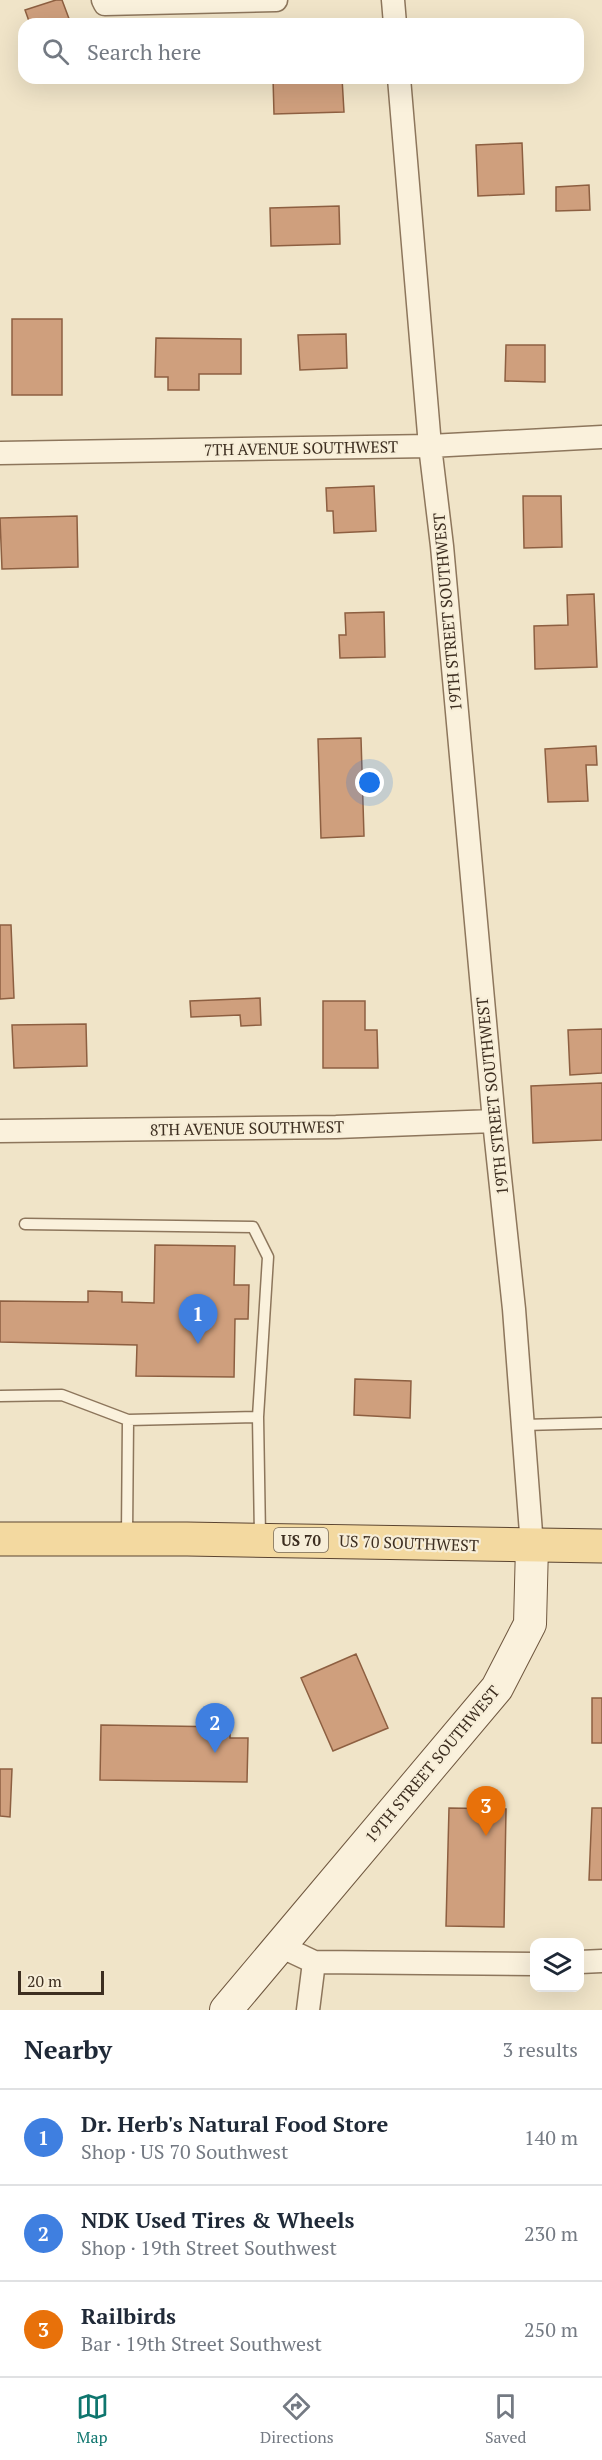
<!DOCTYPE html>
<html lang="en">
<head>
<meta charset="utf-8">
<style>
  :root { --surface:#fff; --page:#f2f2f3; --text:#1f2937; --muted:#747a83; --line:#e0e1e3; --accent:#0f766e }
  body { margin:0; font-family:"PT Serif",serif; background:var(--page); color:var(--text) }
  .controls { position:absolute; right:18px; bottom:18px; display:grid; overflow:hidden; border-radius:12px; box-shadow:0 6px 24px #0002 }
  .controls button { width:54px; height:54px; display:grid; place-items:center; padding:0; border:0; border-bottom:2px solid var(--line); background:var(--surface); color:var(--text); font:30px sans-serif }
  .scale { position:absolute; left:18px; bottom:15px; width:86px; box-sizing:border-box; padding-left:6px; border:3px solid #3d2e20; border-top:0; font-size:16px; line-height:21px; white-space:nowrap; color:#3d2e20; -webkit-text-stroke:4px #f7eed8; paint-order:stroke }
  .you { position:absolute; left:370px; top:783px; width:21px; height:21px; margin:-15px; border:4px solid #fff; border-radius:50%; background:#1a73e8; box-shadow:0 0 0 9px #1a73e833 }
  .badge { display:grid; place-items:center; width:39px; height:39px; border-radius:50%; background:var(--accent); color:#fff; font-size:20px; font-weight:700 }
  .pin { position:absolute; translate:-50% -50px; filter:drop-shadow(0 2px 3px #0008) }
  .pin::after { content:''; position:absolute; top:32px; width:21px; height:18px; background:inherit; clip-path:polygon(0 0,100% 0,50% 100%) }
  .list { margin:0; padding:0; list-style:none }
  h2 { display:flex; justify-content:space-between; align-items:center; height:78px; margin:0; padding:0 24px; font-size:26px }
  h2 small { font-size:20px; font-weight:400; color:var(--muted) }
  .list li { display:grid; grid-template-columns:39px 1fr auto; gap:18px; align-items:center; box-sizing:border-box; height:96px; padding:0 24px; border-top:2px solid var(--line) }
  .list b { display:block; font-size:22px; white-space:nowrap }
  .list p { margin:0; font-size:20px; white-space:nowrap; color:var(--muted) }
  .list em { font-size:20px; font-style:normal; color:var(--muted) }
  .icon { flex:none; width:33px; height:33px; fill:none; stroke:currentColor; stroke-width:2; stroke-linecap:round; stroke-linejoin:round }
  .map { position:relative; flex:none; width:602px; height:2010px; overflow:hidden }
  .search { position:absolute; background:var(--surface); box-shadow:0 6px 24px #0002; left:18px; right:18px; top:18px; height:66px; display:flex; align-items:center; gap:15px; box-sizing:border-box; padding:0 21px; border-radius:18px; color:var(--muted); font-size:22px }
  .sheet { height:366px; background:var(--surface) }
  nav { display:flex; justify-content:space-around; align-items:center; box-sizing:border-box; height:84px; border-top:2px solid var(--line); background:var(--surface); font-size:16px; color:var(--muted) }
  nav a { display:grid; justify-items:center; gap:3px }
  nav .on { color:var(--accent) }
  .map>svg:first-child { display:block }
  .building { fill:#cf9f7d; stroke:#8d5f41; stroke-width:1.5 }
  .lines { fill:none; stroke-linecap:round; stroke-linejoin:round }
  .lane-casing { stroke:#8d765c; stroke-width:13 }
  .street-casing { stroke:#8d765c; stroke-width:25 }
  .secondary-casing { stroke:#6f573f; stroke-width:34 }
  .primary-casing { stroke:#5b4430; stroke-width:35 }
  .lane { stroke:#faf1dc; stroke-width:10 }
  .street { stroke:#faf1dc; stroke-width:22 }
  .secondary { stroke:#faf1dc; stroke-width:32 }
  .primary { stroke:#f3d9a0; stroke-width:33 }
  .labels { text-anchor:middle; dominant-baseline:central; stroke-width:4.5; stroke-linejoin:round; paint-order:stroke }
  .shield { fill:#f7eed8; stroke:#756857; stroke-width:1.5 }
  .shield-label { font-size:15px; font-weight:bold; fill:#3d2e20 }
  .street-label { font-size:16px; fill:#3d2e20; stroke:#f7eed8 }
</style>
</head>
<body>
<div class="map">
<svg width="602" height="2010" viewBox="0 0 602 2010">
  <rect width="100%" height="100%" fill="#f0e4c8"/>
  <path class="building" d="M 56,0 L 62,0 L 71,24 L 30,24 L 25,10 Z
    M 273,78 L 342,78 L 344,112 L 274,114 Z
    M 522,143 L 524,194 L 478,196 L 476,145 Z
    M 589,185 L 590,210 L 556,211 L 556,187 Z
    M 339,206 L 340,244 L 271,246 L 270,208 Z
    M 12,319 L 62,319 L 62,395 L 12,395 Z
    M 346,334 L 347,368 L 300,370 L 298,335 Z
    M 156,338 L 241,339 L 241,374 L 199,374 L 199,390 L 168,390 L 168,377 L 155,377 Z
    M 506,345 L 545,345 L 545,382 L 505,381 Z
    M 374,486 L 376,531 L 334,533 L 333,511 L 327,511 L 326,488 Z
    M 523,496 L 561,496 L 562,547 L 524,548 Z
    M 77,516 L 78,567 L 2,569 L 0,518 Z
    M 594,594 L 597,667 L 535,669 L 534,626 L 568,625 L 567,595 Z
    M 384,612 L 385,657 L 340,658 L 339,635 L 346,635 L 345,613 Z
    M 361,738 L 364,836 L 321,838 L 318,739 Z
    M 596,746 L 597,765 L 586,765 L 588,801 L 548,802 L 545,749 Z
    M 0,925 L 11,925 L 14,998 L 0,999 Z
    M 260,998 L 261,1025 L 241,1026 L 240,1015 L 191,1017 L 190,1001 Z
    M 323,1001 L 365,1001 L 365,1030 L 377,1030 L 378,1068 L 323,1068 Z
    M 86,1024 L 87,1066 L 14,1068 L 12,1025 Z
    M 602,1029 L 602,1073 L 570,1075 L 568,1030 Z
    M 602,1083 L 602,1140 L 533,1143 L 531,1086 Z
    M 155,1245 L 235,1246 L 234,1285 L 249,1285 L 248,1319 L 235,1319 L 234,1377 L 136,1376 L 137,1345 L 0,1342 L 0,1301 L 88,1302 L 88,1291 L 122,1292 L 122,1302 L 154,1303 Z
    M 355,1379 L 411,1381 L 410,1418 L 354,1415 Z
    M 356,1654 L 388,1728 L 333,1751 L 301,1678 Z
    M 592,1698 L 602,1698 L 602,1743 L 592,1743 Z
    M 101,1725 L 230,1727 L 230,1738 L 248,1738 L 247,1782 L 100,1780 Z
    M 0,1769 L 12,1769 L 10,1817 L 0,1816 Z
    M 449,1808 L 506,1809 L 504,1927 L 446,1926 Z
    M 592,1808 L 602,1808 L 602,1880 L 589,1880 Z"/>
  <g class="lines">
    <defs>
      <path id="lane" d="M 25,1224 L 253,1227 L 268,1257 L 258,1417
        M 0,1396 L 62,1395 L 128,1420 L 127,1536
        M 128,1420 L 258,1417 L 260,1536
        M 523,1425 L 602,1423"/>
      <path id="street" d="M 103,0 L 105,4 L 276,0
        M 393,0 L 395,24
        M 399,78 L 430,446 L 442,546 L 494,1121 L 514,1309 L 532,1546
        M 0,453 L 430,446 L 602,437
        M 0,1131 L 336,1127 L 494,1121
        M 280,1946 L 314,1962 L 534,1964
        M 580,1962 L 602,1961
        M 308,2010 L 314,1962"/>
      <path id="secondary" d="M 226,2010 L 497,1688 L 530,1624 L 532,1546"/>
      <path id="primary" d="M 0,1539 L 187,1539 L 602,1546"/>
    </defs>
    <use href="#lane" class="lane-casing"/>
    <use href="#street" class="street-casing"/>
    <use href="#secondary" class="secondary-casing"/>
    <use href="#primary" class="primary-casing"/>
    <use href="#lane" class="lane"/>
    <use href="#street" class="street"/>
    <use href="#secondary" class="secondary"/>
    <use href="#primary" class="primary"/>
  </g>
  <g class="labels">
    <rect class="shield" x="274" y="1528" width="54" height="24" rx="4.5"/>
    <g class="shield-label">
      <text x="301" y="1540">US 70</text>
    </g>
    <g class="street-label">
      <text transform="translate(301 448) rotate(-1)">7TH AVENUE SOUTHWEST</text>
      <text transform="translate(447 612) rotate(-95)">19TH STREET SOUTHWEST</text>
      <text transform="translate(492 1096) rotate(-96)">19TH STREET SOUTHWEST</text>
      <text transform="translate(247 1128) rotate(-1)">8TH AVENUE SOUTHWEST</text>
      <text transform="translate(409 1543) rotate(2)">US 70 SOUTHWEST</text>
      <text transform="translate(432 1764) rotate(-50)">19TH STREET SOUTHWEST</text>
    </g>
  </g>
</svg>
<div class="controls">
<button><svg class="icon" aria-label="layers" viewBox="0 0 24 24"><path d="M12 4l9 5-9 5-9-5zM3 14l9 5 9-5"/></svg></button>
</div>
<div class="scale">20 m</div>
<div class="you"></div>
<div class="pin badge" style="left:198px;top:1344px;background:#3f7fe0">1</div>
<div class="pin badge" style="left:215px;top:1753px;background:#3f7fe0">2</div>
<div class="pin badge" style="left:486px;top:1836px;background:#e8710a">3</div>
<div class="search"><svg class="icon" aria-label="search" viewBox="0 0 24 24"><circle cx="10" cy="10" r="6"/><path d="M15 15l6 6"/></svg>Search here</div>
</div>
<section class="sheet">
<h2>Nearby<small>3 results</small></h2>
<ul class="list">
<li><span class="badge" style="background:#3f7fe0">1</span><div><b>Dr. Herb's Natural Food Store</b><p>Shop · US 70 Southwest</p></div><em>140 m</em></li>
<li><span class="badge" style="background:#3f7fe0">2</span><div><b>NDK Used Tires &amp; Wheels</b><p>Shop · 19th Street Southwest</p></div><em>230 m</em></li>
<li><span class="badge" style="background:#e8710a">3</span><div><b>Railbirds</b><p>Bar · 19th Street Southwest</p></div><em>250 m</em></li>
</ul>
</section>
<nav>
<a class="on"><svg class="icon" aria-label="map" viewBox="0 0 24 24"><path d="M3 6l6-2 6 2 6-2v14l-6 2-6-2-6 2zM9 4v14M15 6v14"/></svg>Map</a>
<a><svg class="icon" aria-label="directions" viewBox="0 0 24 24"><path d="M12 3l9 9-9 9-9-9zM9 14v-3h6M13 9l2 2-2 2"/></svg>Directions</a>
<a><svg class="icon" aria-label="saved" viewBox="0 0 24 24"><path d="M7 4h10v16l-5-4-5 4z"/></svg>Saved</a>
</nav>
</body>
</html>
